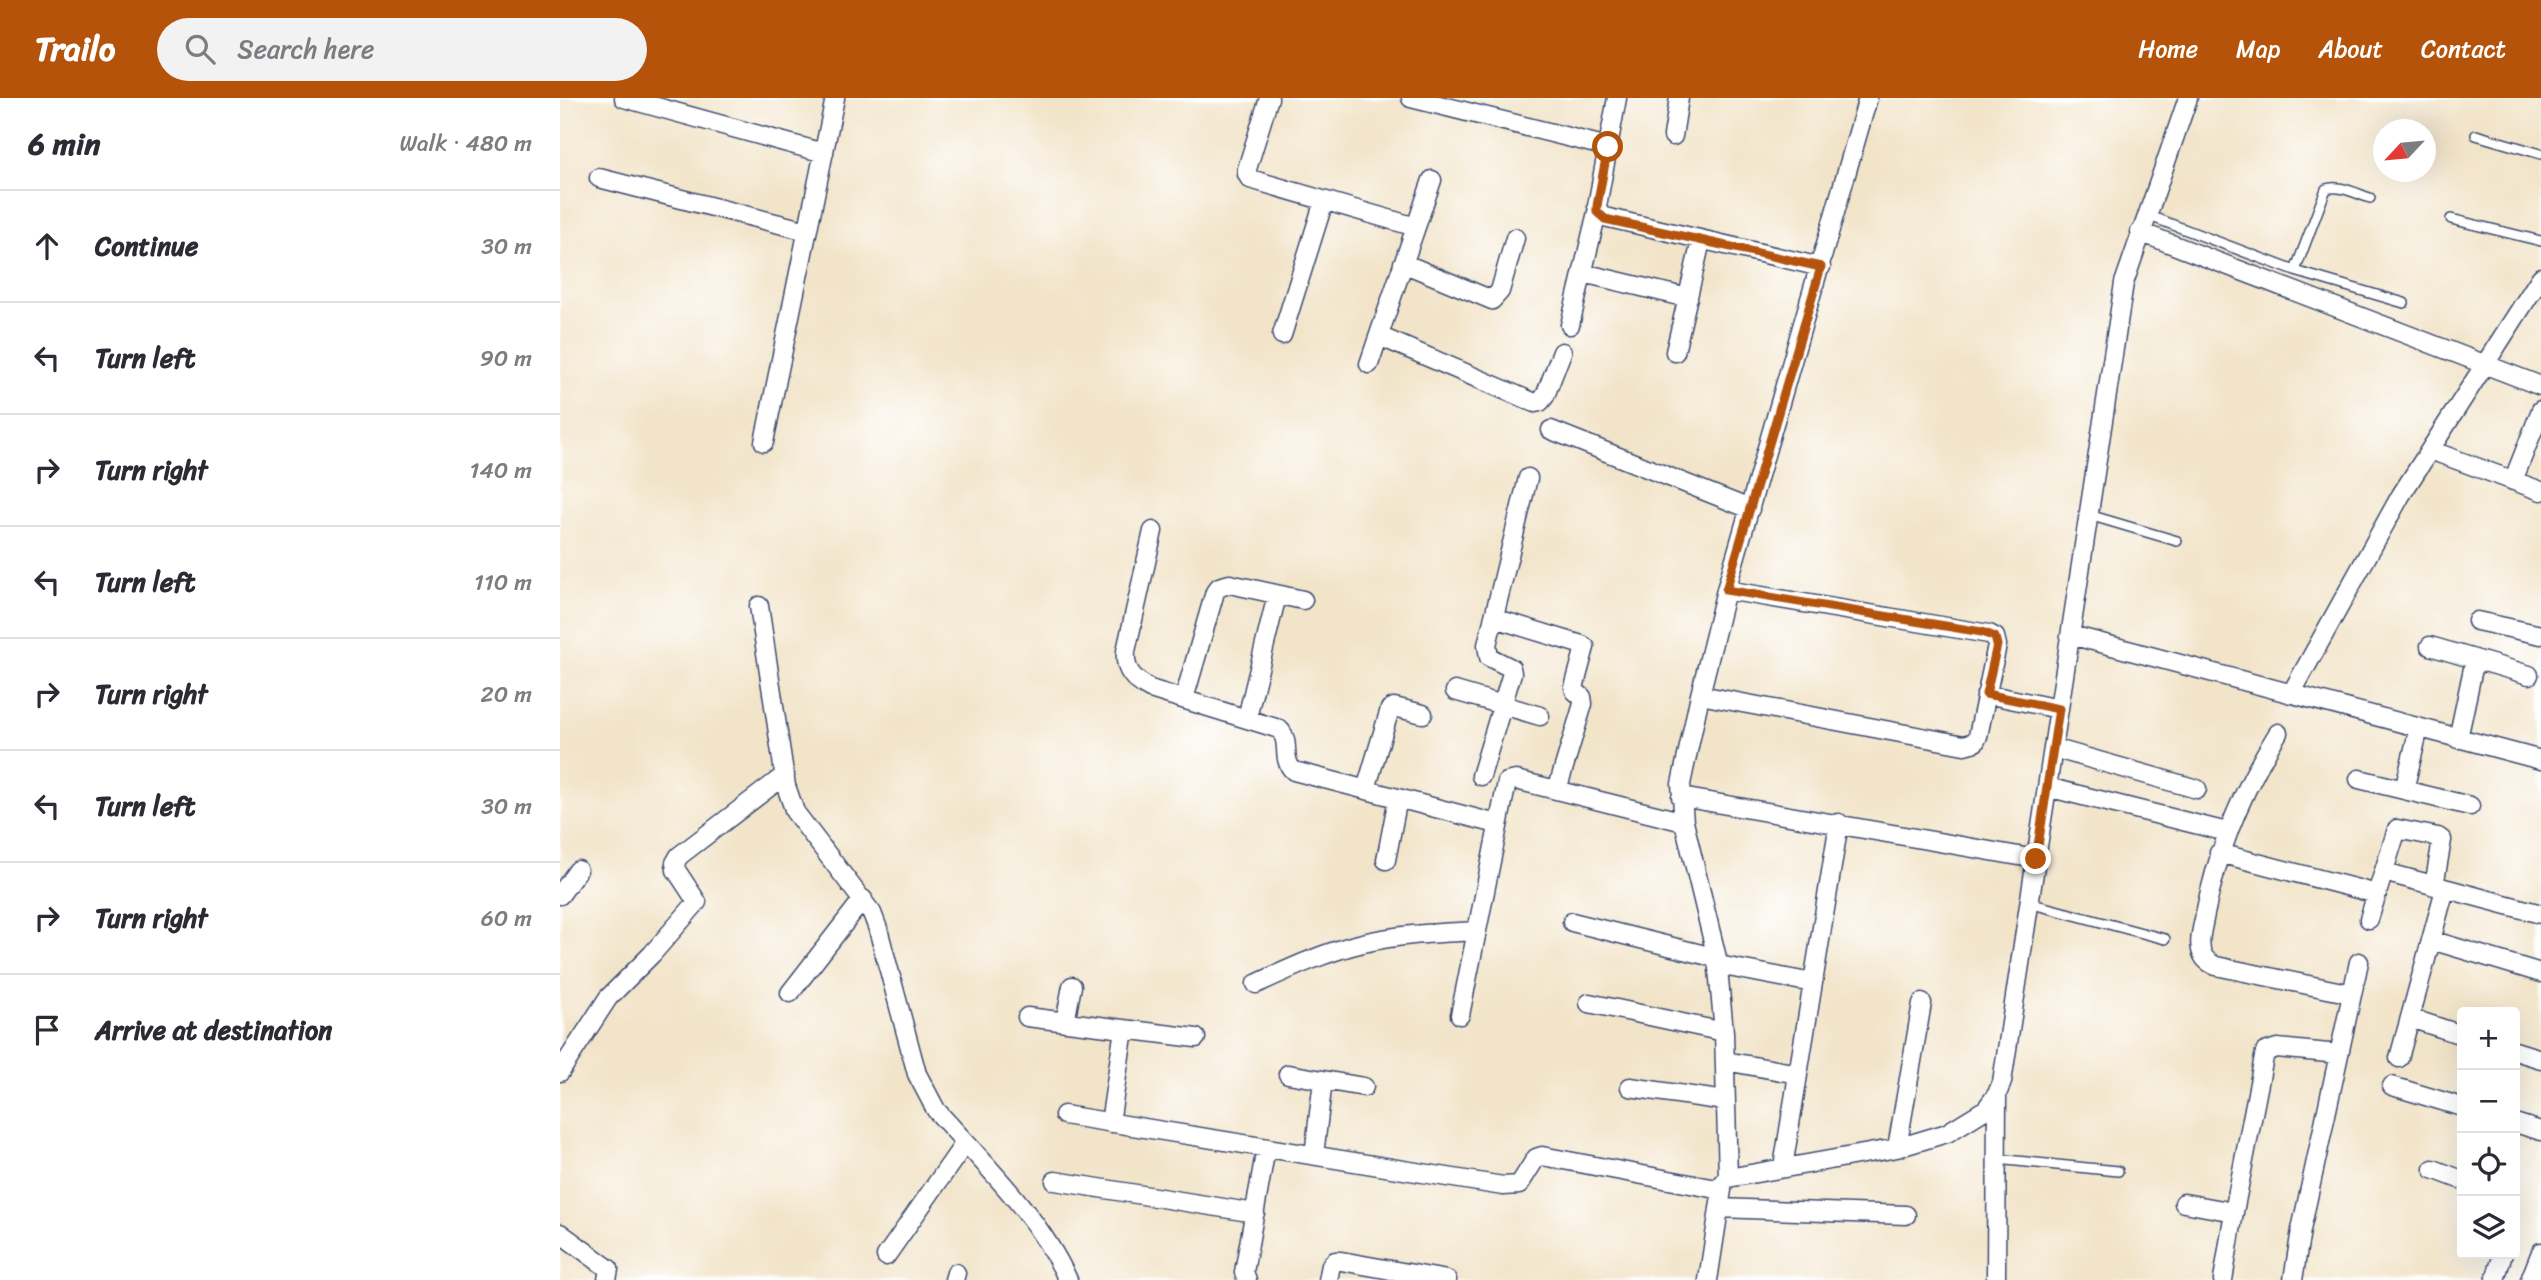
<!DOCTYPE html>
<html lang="en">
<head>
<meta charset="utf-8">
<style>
  :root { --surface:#fff; --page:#f2f2f3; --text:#2b2b33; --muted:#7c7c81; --line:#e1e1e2; --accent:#b45309 }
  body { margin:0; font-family:Sriracha,sans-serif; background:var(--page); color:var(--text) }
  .controls { position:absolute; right:21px; bottom:21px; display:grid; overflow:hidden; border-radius:7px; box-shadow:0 7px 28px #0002 }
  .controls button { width:63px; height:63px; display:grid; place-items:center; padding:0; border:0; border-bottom:2px solid var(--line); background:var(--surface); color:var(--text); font:35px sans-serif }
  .compass { position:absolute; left:1813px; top:21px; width:63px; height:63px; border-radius:50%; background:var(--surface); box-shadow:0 7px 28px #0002; rotate:244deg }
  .stop { position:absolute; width:21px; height:21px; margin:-16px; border:5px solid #b45309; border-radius:50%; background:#fff }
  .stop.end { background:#b45309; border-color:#fff; box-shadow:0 2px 7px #0008 }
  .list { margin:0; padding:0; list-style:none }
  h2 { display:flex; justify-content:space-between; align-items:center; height:91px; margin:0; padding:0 28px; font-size:30px }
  h2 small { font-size:23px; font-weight:400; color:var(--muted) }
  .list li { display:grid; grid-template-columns:46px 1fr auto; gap:21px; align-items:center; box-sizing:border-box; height:112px; padding:0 28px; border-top:2px solid var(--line) }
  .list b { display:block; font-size:26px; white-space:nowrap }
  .list em { font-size:23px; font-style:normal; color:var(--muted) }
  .icon { flex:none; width:38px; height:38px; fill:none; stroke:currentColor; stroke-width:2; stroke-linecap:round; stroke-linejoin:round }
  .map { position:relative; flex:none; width:1981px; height:1182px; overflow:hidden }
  header { display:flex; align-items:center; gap:42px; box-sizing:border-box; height:98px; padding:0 35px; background:var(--accent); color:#fff }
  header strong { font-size:33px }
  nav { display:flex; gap:38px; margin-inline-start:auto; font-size:24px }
  .search { width:490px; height:63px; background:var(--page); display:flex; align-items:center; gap:18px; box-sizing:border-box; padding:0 24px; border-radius:38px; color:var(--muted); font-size:26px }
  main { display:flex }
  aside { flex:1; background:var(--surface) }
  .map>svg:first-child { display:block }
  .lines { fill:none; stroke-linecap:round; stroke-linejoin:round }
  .lane-casing { stroke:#3b4a6e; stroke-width:12 }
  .street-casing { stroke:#3b4a6e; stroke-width:21 }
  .lane { stroke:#fff; stroke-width:9 }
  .street { stroke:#fff; stroke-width:18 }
  .route { stroke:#b45309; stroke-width:9 }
</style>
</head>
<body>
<header>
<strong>Trailo</strong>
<div class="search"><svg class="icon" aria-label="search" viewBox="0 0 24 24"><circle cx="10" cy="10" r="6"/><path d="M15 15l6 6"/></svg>Search here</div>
<nav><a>Home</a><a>Map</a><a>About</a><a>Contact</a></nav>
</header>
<main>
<aside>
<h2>6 min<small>Walk · 480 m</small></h2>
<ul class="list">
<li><svg class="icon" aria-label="ahead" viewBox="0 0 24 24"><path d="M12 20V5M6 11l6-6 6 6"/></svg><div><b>Continue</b></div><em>30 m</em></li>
<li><svg class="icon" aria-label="left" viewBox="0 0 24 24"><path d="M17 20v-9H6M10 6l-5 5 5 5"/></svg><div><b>Turn left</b></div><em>90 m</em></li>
<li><svg class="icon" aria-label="right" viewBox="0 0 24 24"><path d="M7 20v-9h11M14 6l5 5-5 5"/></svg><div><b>Turn right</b></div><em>140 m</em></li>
<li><svg class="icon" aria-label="left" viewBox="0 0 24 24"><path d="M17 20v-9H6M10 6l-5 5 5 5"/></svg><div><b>Turn left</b></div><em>110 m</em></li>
<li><svg class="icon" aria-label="right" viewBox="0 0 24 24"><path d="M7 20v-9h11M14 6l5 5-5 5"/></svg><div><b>Turn right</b></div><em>20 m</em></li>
<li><svg class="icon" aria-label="left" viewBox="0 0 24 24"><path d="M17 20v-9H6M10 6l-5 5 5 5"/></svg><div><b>Turn left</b></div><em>30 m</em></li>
<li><svg class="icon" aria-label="right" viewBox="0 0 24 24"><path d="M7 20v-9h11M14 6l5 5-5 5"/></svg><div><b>Turn right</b></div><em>60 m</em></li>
<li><svg class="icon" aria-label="arrive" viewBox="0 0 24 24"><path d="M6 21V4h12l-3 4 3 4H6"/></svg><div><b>Arrive at destination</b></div></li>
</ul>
</aside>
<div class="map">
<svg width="1981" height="1182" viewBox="0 0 1981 1182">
  <rect width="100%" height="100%" fill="#fff"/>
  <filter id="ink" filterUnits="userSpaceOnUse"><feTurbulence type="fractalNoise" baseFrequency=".0143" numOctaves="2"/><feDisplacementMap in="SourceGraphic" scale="14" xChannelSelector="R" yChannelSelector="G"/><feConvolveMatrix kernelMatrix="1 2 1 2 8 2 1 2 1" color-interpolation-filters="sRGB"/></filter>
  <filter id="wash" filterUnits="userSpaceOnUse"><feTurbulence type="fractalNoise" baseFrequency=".00686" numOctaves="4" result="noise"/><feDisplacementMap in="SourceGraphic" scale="28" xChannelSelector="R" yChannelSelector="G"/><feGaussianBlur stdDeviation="1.57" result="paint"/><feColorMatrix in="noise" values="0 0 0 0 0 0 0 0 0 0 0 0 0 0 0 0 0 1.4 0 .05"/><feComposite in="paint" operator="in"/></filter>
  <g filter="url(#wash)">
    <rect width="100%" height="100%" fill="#f2e4c9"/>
  </g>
  <g filter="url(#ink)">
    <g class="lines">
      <defs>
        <path id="lane" d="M 1916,37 L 1981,56
          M 1587,117 L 1735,173 L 1844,205
          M 1891,121 L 1981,143
          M 1735,173 L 1766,91 C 1779,86 1797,96 1810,100
          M 1529,417 L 1617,443
          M 1469,805 L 1605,841
          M 1436,1061 L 1558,1073"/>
        <path id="street" d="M 64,0 L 264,55
          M 709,0 L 687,71 L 687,76 L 690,81 L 856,129
          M 851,0 L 1048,49
          M 1057,0 L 1037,108 L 1040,118 L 1261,169
          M 1113,38 L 1119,0
          M 39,80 L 247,133
          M 1580,134 L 1981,288
          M 843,165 L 932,202 L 940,193 L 955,140
          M 1023,175 L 1128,200
          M 1010,227 L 1037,114
          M 722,237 L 764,103
          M 819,238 L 975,305 L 980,304 L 985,298 L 1002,254
          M 1115,254 L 1141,143
          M 809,266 L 872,82
          M 991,332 L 1190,411
          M 204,344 L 275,0
          M 1870,352 L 1981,393
          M 1953,383 L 1981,312
          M 593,433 L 566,553 C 564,573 574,582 590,591 L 719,631 C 732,644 720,661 734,673 L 937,726
          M 199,508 L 226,688 L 235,714 L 312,815 L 318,831 L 357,976 L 376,1012 C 423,1065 478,1117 508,1182
          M 934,520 L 1022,547 L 1025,549 L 1014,590 L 1015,593 L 1022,599 L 1023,606 L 997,692
          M 1917,523 L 1981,537
          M 1511,537 L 1981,662
          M 1870,548 L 1969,577
          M 895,593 L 980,618
          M 1426,596 L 1499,611
          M 1731,596 L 1841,397 L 1981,179
          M 1140,597 L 1404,647 L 1415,644 L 1418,638 L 1437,547 L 1435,539 L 1429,536 L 1166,492
          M 624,601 L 655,494 L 659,489 L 670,486 L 743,502
          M 687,620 L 717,497
          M 1718,635 C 1682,692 1658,750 1645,816 C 1643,829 1636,847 1644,859 C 1647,864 1652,866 1656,868 L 1792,896
          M 1898,641 L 1915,561
          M 1493,650 L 1637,691
          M 921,678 L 952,575 L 951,570 L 929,559 L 927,547 L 968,380
          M 1799,681 L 1910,708
          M 1487,689 L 1667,734
          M 806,691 L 830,611 L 834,609 L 863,616
          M 1844,692 L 1859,630
          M 1121,699 L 1476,761
          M 1659,755 L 1817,796
          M 826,762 L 838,700
          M 1824,774 L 1981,816
          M 0,797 L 18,772
          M 1809,821 L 1837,731 L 1878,739 L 1882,742 L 1874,788
          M 1012,824 L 1157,860
          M 1871,842 L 1981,875
          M 1158,867 L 1253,885
          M 696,886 C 731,870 765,854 803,845 C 840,836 878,835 916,833
          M 230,895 L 303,801
          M 1029,905 L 1164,934
          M 900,917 L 947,684 L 956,682 L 1124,724
          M 467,919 L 636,940
          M 1850,920 L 1902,937
          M 505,924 L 512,888
          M 1955,953 L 1981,961
          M 1839,960 L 1885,791
          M 1165,963 L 1238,976
          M 0,974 L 48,900 L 92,856 L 137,804 L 116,772 L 115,765 L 119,758 L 225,677
          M 728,976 L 804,989
          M 1832,988 L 1902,1009
          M 1070,989 L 1165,1003
          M 504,1017 L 943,1088 L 959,1087 L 976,1060 L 982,1058 L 1162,1092
          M 550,1025 L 564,931
          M 1955,1025 L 1981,1033
          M 1337,1050 L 1362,905
          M 754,1057 L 763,982
          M 1223,1069 L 1279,725
          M 1873,1071 L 1902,1082
          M 1168,1080 L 1164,934 L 1157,860 L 1124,724 L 1121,686 L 1140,597 L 1166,492 L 1308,0
          M 495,1083 L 695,1115
          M 1624,1105 L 1674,1114
          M 1159,1110 L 1346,1117
          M 0,1135 L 49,1171 L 47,1182
          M 326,1158 L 405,1045
          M 394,1182 L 396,1175
          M 687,1182 L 684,1174 L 706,1050
          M 768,1182 L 771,1167 L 775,1163 L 781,1163 L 887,1182
          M 1148,1182 L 1163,1085 L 1168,1080 L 1337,1050 L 1387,1035 L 1426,1011 L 1437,996 L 1442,984 L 1564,185 L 1628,0
          M 1436,1182 L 1437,996
          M 1663,1182 L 1674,1114 L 1705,954 L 1717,950 L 1779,956
          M 1733,1182 L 1741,1132 L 1799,864
          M 1935,1182 L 1943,1156
          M 1970,1182 L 1981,1154"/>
      </defs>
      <use href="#lane" class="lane-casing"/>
      <use href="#street" class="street-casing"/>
      <use href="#lane" class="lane"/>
      <use href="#street" class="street"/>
    </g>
  </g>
  <g class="lines" filter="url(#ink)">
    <path class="route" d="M 1048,49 L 1037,108 L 1037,114 L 1045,121 L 1261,169 L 1166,492 L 1422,534 L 1435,539 L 1437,547 L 1426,596 L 1499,611 L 1476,761"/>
  </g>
</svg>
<div class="controls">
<button>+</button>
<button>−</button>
<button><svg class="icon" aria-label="locate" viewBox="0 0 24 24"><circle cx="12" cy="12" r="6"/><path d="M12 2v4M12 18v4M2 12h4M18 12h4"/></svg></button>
<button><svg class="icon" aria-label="layers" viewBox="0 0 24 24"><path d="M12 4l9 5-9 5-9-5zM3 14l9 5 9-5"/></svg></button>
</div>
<svg class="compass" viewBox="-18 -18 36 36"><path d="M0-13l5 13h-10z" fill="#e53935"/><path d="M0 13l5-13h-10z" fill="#7c7c81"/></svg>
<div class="stop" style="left:1048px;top:49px"></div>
<div class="stop end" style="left:1476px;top:761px"></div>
</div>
</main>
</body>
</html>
